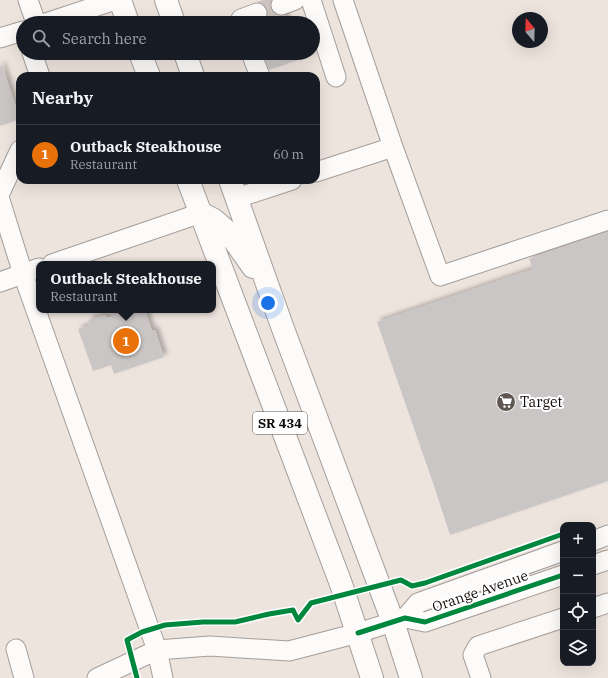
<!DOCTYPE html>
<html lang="en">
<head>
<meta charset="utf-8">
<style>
  :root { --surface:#171b24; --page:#242831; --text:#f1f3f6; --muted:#9ea1a6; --line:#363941; --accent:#8c9099 }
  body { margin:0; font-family:"IBM Plex Serif",serif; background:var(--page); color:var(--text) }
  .controls { position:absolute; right:12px; bottom:12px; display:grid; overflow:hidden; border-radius:8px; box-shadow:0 4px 16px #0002 }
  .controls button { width:36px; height:36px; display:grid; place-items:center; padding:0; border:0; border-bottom:1px solid var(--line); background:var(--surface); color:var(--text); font:20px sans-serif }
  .compass { position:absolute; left:512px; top:12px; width:36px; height:36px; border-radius:50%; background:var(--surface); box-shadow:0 4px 16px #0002; rotate:341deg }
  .you { position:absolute; left:268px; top:303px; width:14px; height:14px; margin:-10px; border:3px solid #fff; border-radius:50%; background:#1a73e8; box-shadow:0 0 0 6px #1a73e833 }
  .badge { display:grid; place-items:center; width:26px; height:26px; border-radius:50%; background:var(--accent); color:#fff; font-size:13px; font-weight:700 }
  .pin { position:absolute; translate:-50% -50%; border:2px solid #fff; box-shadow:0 1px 4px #0006 }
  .popup { position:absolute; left:36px; top:261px; width:180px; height:52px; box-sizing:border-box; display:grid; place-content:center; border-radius:8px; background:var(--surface); filter:drop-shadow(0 1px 3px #0005); font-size:13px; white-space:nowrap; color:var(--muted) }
  .popup b { font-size:15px; color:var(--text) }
  .popup::after { content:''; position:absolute; left:50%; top:100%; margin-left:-8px; border:8px solid transparent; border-top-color:var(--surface) }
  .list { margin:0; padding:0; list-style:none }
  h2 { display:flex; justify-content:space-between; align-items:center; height:52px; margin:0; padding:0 16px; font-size:17px }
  h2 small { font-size:13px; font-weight:400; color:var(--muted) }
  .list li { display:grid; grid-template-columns:26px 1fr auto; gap:12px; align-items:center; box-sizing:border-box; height:60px; padding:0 16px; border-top:1px solid var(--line) }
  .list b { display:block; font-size:15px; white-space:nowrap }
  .list p { margin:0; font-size:13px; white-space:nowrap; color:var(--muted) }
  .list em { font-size:13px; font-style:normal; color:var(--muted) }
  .icon { flex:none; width:22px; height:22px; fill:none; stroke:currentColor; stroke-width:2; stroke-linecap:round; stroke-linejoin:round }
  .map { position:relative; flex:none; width:608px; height:678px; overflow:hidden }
  .search { position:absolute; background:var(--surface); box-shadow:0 4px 16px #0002; left:16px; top:16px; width:304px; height:44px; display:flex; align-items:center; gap:10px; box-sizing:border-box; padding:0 14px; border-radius:22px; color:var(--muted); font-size:15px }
  .panel { position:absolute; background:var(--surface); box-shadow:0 4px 16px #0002; left:16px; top:72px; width:304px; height:112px; border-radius:12px }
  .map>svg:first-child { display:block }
  .building { fill:#cbc6c6; filter:url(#shadow) }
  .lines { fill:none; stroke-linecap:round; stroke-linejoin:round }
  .minor-tunnel { stroke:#cdc3be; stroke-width:19; stroke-dasharray:19 10; stroke-linecap:butt }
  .minor-casing { stroke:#a59d98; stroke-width:21 }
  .major-casing { stroke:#a59d98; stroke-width:24 }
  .minor { stroke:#fcfbfa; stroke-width:19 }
  .major { stroke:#fcfbfa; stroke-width:22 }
  .cycleway-casing { stroke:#fff; stroke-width:8 }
  .cycleway { stroke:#00873e; stroke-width:5 }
  .labels { text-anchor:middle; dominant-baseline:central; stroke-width:4; stroke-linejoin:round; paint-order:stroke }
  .shield { fill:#fff; stroke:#585451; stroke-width:1 }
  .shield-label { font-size:13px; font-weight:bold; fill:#110b07 }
  .poi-label { font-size:14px; fill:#110b07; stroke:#fff; text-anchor:start }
  .street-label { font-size:14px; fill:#110b07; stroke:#fff }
</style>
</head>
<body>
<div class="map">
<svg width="608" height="678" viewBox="0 0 608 678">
  <defs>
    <filter id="shadow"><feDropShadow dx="3.5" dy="-3.5" stdDeviation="2" flood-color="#0004"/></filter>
  </defs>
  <rect width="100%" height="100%" fill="#eee4de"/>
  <path class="building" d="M 263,0 L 272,0 L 270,3 L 271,8 L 274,13 L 279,16 L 285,15 L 288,23 L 261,23 L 266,20 L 268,15 L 267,10 L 264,4 L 259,2 L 256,2 Z
    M 263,53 L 312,53 L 312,55 L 269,70 Z
    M 2,65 L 20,119 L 0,126 L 0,66 Z
    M 608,232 L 608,481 L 450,535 L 433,483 L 377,322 L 533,269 L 529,259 Z
    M 130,310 L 145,310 L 152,331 L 155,330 L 164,357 L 114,374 L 111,365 L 93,371 L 78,329 L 90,325 L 88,320 L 105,315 L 107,318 Z"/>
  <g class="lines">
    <path class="minor-tunnel" d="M 257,13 L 281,5"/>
    <defs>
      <path id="minor" d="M 28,0 L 36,23
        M 311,0 L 336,77
        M 343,0 L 393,147 L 440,276 L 608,220
        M 281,5 L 295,0
        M 46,23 L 115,0
        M 242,23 L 241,19 L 257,13
        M 0,38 L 23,31
        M 32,53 L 40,76
        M 251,53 L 260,76
        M 316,172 L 393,147
        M 0,193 L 20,150
        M 237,198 L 292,180
        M 0,200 L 23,274 L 157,650 L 163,678
        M 52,264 L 201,213
        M 0,282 L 39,268
        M 593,541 L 608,535
        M 593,565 L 608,560
        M 593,608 L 608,603
        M 405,618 L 418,603 L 563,551
        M 16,649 L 24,678
        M 97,678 L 157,650 L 210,646 L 289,651 L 358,633 L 405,618 L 425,622 L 563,575
        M 481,678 L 473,655 L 478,646 L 563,618"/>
      <path id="major" d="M 120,0 L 128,23
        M 166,0 L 174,23
        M 140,53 L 149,76
        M 185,53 L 193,76
        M 188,180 L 341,584 L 372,678
        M 230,180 L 282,326 L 393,622 L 411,678
        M 201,213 L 214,220 L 229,233 L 253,267"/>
    </defs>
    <use href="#minor" class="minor-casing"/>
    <use href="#major" class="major-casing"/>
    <use href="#minor" class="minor"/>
    <use href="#major" class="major"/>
    <defs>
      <path id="cycleway" d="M 358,633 L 405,618 L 425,622 L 563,575
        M 137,678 L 127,640 L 142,632 L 165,625 L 203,622 L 235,622 L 269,614 L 293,610 L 298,620 L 311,603 L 401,580 L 412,586 L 425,583 L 563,534"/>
    </defs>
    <use href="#cycleway" class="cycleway-casing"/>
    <use href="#cycleway" class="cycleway"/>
  </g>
  <defs>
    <symbol id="supermarket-disc" viewBox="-11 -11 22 22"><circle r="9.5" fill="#5e5752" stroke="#fff"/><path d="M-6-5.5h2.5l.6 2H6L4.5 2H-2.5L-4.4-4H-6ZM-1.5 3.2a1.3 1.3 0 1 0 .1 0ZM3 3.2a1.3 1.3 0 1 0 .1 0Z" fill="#fff"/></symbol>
  </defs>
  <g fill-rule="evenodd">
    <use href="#supermarket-disc" x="495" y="391" width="22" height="22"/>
  </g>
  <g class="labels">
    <rect class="shield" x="253" y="412" width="54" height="22" rx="3"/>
    <g class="shield-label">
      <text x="280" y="423">SR 434</text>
    </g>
    <g class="poi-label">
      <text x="520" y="402">Target</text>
    </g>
    <g class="street-label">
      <text transform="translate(480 591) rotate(-19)">Orange Avenue</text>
    </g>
  </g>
</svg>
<div class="controls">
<button>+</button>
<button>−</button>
<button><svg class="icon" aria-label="locate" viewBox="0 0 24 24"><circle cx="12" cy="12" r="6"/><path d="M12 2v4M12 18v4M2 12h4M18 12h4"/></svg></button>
<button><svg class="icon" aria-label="layers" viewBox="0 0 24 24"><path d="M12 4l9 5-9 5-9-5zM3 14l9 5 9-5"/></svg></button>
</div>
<svg class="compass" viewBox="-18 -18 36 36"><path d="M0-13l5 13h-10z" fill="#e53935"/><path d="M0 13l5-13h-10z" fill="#9ea1a6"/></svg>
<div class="you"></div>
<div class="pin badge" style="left:126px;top:341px;background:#e8710a">1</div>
<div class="popup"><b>Outback Steakhouse</b>Restaurant</div>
<div class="search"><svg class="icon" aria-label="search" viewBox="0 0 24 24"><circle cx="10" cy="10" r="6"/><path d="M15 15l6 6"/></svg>Search here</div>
<section class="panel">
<h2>Nearby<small></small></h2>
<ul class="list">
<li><span class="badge" style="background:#e8710a">1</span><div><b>Outback Steakhouse</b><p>Restaurant</p></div><em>60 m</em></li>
</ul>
</section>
</div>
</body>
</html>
